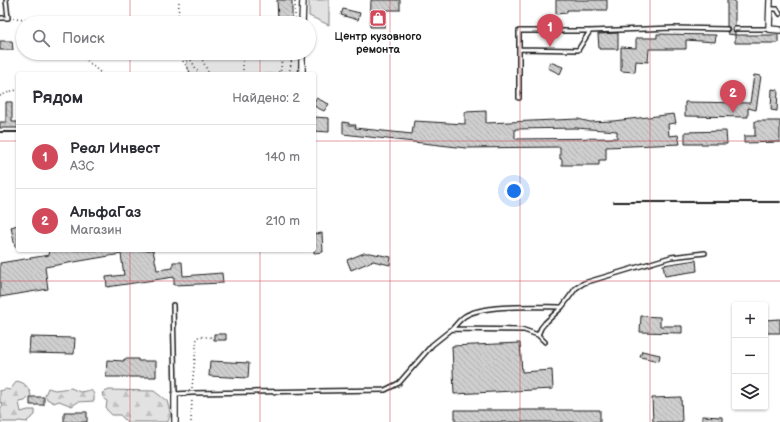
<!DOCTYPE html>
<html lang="ru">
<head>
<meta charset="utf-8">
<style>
  :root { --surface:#fff; --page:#f7f7f7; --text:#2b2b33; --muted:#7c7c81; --line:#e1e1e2; --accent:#d1495b }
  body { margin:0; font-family:"Balsamiq Sans",sans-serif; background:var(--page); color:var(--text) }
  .controls { position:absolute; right:12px; bottom:12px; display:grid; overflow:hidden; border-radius:4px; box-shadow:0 1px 3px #0004 }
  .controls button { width:36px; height:36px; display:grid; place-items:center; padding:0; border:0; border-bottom:1px solid var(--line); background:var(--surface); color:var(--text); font:20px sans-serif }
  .you { position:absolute; left:514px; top:191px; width:14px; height:14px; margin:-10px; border:3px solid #fff; border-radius:50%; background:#1a73e8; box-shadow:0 0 0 6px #1a73e833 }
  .badge { display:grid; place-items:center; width:26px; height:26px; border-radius:50%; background:var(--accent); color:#fff; font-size:13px; font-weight:700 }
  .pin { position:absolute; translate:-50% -33px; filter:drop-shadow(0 1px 2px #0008) }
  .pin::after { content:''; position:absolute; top:21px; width:14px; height:12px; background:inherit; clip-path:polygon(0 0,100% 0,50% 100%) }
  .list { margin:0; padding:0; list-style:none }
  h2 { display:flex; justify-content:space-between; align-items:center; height:52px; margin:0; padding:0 16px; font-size:17px }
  h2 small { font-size:13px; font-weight:400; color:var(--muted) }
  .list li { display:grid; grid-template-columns:26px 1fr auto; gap:12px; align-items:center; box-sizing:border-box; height:64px; padding:0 16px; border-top:1px solid var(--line) }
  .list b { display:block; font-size:15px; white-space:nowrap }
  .list p { margin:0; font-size:13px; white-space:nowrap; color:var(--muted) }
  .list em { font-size:13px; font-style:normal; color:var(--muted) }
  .icon { flex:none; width:22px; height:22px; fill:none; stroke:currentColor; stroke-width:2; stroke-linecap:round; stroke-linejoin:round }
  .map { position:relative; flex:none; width:780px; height:422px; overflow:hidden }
  .search { position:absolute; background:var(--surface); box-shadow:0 1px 3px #0004; left:16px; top:16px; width:300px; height:44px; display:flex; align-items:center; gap:10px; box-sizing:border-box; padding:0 14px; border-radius:22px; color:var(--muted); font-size:15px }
  .panel { position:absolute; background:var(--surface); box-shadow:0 1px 3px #0004; left:16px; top:72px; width:300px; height:180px; border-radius:4px }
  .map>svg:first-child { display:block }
  .green { fill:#e2e2e2; stroke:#7f7f7f }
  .forest { fill:url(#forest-firs); stroke:#7f7f7f }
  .building { fill:url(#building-back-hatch); stroke:#1c1c1c; fill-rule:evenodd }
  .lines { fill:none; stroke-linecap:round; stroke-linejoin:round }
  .lane-casing { stroke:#1c1c1c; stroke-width:6 }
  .street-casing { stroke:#1c1c1c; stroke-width:8 }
  .path { stroke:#1c1c1c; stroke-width:1.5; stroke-dasharray:1 3; stroke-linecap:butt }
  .lane { stroke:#fff; stroke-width:3 }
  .street { stroke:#fff; stroke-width:5.5 }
  .rail { stroke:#1c1c1c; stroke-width:2 }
  .grid { fill:none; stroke:#d1495b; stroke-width:1; stroke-opacity:0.55 }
  .labels { text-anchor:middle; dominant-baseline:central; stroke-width:3; stroke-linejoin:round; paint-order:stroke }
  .poi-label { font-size:11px; font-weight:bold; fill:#1c1c1c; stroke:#fff }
</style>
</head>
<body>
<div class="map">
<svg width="780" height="422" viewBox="0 0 780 422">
  <defs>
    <pattern id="forest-firs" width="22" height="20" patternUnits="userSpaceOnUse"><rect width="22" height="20" fill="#e2e2e2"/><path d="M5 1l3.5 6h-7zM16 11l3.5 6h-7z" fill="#c1c1c1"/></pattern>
    <pattern id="building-back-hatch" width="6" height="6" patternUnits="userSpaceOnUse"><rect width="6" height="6" fill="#cecece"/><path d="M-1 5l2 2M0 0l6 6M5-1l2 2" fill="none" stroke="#b0b0b0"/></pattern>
  </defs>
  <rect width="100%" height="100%" fill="#fff"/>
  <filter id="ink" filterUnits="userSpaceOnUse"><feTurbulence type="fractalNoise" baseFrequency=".025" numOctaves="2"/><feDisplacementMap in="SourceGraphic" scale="8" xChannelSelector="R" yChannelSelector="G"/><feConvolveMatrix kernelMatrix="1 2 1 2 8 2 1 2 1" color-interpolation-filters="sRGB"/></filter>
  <g filter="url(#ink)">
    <path class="green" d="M 309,0 L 329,0 L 329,25 L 309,16 Z
      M 184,53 L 299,53 L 298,74 L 190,74 Z"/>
    <path class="forest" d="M 17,381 C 25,383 28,386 31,395 L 25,401 L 19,402 L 21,412 L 28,410 L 35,410 L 35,415 L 27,421 L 28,422 L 18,421 L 17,422 L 0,422 L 0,420 L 2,418 C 0,413 0,409 3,404 L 0,402 L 0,390 L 1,391 L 5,389 L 10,390 Z
      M 48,388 L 55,390 L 71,388 L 80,392 L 91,390 L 94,394 L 94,401 L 78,402 L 72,406 L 59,401 L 54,403 L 47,399 L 45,395 Z
      M 109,390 L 154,391 L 167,401 L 171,415 L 168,421 L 168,422 L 127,422 L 120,415 L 112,415 L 106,409 L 107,401 L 104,399 L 102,393 Z"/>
    <path class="building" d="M 277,0 L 292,0 L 292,19 L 278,19 Z
      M 371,0 L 400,0 L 400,10 L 385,10 L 385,27 L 370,27 Z
      M 556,0 L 607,0 L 607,10 L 567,10 L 567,13 L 556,14 Z
      M 727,0 L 735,0 L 735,26 L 733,27 L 732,29 L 733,31 L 735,32 L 735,35 L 728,34 L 727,32 L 729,31 L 730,29 L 727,26 Z
      M 343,9 L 360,13 L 358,20 L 341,15 Z
      M 618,33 L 618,49 L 599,49 L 598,34 Z
      M 657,34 L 716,35 L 715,42 L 686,40 L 686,49 L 649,49 L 648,62 L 636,61 L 635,72 L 621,71 L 621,47 L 636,48 L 636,38 L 657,38 Z
      M 735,35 L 778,35 L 778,43 L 735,43 Z
      M 0,41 L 12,41 L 13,50 L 0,50 Z
      M 550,62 L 563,67 L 560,74 L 548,68 Z
      M 754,75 L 761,76 L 756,110 L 748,108 L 748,117 L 685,116 L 685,102 L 750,103 Z
      M 772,89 L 778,90 L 777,111 L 771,110 Z
      M 316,98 L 329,104 L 324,111 L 314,106 L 314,102 Z
      M 6,102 L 12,102 L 12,122 L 18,122 L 18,128 L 0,128 L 0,122 L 6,122 Z
      M 486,111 L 486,123 L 578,119 L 590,122 L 613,121 L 674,114 L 676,123 L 668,124 L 669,136 L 678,135 L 680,144 L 606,147 L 606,160 L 599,160 L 599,165 L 562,165 L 562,159 L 560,159 L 560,147 L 466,148 L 343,134 L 343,122 L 349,123 L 349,125 L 356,125 L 355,128 L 412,134 L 414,121 L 465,124 L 465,112 ZM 576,128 L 617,131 L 617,138 L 515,139 L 515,129 Z
      M 314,117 L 329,118 L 329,132 L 314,131 Z
      M 755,121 L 780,121 L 780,142 L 744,143 L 744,136 L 755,136 Z
      M 726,131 L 727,144 L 685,144 L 685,132 Z
      M 18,225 L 18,247 L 15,247 L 11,227 Z
      M 322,233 L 323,252 L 314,253 L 314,234 Z
      M 48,250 L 153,250 L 157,270 L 173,268 L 173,262 L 182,262 L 183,276 L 222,273 L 223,283 L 174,285 L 174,277 L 107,287 L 106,277 L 124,275 L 121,254 L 45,267 L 48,289 L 0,297 L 0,263 L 49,255 Z
      M 364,253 L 370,253 L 391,257 L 390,265 L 373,261 L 351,270 L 347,260 Z
      M 696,260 L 697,271 L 665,276 L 663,265 Z
      M 641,316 L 660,317 L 660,326 L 682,326 L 682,333 L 640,332 Z
      M 780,319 L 780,333 L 765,333 L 765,320 Z
      M 214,334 L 226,334 L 226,340 L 214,340 Z
      M 30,337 L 75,338 L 74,354 L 29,353 Z
      M 520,343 L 522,372 L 552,370 L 553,389 L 454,394 L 452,346 Z
      M 642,351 L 660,355 L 659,361 L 640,357 Z
      M 124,359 L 138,359 L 138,361 L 156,361 L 156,377 L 106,377 L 107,360 L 124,361 Z
      M 210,361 L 249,363 L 248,378 L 209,376 Z
      M 30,397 L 44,397 L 44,405 L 30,405 Z
      M 681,397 L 682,422 L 653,422 L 652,398 Z
      M 455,410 L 600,410 L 600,422 L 455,422 Z
      M 64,412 L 87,412 L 87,422 L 64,422 Z
      M 702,416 L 722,417 L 722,422 L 702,422 Z"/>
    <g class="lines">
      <defs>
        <path id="lane" d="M 770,9 L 777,9 L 780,14
          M 0,18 L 8,18 L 6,0
          M 735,29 L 769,29
          M 590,31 L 578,50 L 519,49 L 519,31 L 590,31 L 673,28 L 727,29
          M 519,98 L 519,49
          M 173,305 L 175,394 L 192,393 L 385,390 L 399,383 L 432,345 L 452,329 L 524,330 L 538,335 L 545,342
          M 452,329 C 456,325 460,319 465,316 C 484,304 537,307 561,307
          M 538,335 L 541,328 L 545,323 L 562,307 L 576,288 L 584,283 L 671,257 L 705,253"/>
        <path id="street" d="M 770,0 L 769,29 L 780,30
          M 302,23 L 303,0
          M 302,74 L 302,53
          M 175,422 L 175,394"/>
      </defs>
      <use href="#lane" class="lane-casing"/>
      <use href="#street" class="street-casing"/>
      <path class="path" d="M 13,18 L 40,20 L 44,23
        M 178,23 L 179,0
        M 295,23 L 295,0
        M 78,53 L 102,74
        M 182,53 L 183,61 L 191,74
        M 187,53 L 199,74
        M 199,53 L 209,74
        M 243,74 L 243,53
        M 275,74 L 280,71
        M 278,74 L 281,70 L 282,53
        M 289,74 L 293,53
        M 0,96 L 14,90 L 18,91
        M 192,388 L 197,337 L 214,337
        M 191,422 L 192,398"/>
      <use href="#lane" class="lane"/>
      <use href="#street" class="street"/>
      <path class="rail" d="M 0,132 L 18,132
        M 614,202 L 780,202"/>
    </g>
  </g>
  <path class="grid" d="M 130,0 L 130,23M 260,0 L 260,23M 390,0 L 390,422M 520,0 L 520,422M 650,0 L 650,422M 130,53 L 130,74M 260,53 L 260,74M 0,141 L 18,141M 314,141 L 780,141M 130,250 L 130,422M 260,250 L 260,422M 0,281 L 780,281"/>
  <defs>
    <symbol id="shop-square" viewBox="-11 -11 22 22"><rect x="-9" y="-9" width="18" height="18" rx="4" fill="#d1495b" stroke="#fff"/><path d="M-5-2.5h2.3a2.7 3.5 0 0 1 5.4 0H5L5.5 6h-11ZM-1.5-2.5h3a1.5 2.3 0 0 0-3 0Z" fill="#fff"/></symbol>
  </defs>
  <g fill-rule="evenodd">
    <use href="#shop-square" x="368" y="8" width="20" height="20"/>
  </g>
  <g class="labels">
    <g class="poi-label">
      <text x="378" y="36">Центр кузовного<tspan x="378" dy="13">ремонта</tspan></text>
    </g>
  </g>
</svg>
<div class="controls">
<button>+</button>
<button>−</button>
<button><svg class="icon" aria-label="layers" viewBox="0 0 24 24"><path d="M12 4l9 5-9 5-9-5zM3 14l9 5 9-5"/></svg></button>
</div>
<div class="you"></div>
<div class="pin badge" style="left:550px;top:47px">1</div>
<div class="pin badge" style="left:733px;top:113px">2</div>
<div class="search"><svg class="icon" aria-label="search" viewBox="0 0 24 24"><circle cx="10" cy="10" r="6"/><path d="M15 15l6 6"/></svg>Поиск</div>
<section class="panel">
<h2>Рядом<small>Найдено: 2</small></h2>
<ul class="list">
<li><span class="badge">1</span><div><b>Реал Инвест</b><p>АЗС</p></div><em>140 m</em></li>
<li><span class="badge">2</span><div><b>АльфаГаз</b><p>Магазин</p></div><em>210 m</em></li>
</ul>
</section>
</div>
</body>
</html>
